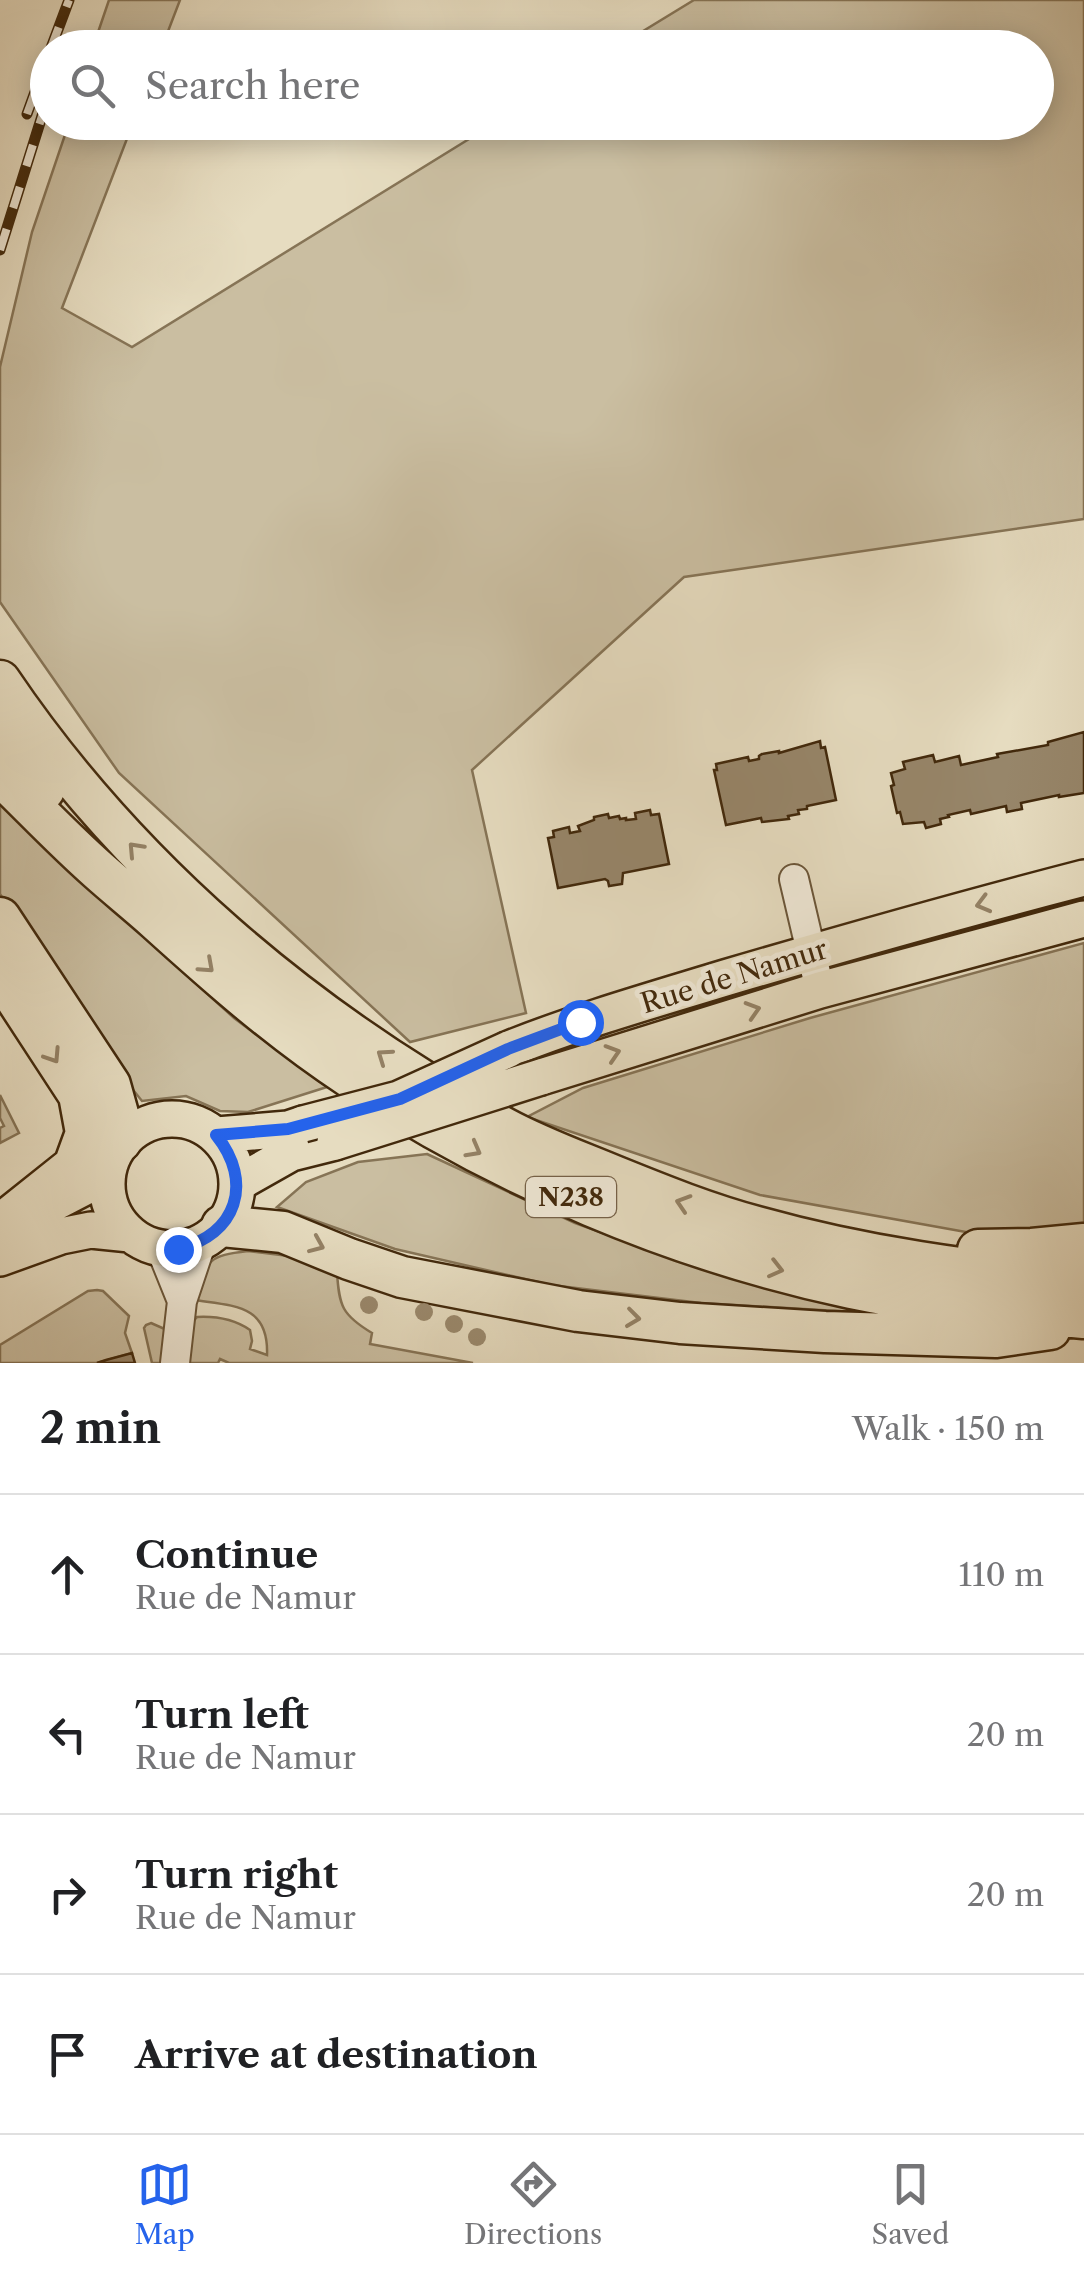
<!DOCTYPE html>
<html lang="en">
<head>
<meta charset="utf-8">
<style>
  :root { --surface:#fff; --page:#f2f2f2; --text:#202124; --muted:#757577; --line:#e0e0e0; --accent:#2563eb }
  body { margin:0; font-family:"Libre Caslon Text",serif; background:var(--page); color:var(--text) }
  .stop { position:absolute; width:30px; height:30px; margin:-22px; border:8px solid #2563eb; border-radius:50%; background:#fff }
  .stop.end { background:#2563eb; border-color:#fff; box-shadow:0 2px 10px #0008 }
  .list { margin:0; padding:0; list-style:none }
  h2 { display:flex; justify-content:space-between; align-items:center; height:130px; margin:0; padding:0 40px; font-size:42px }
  h2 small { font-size:32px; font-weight:400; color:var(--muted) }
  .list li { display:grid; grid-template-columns:65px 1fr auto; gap:30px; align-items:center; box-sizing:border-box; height:160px; padding:0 40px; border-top:2px solid var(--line) }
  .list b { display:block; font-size:38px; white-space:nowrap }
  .list p { margin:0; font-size:32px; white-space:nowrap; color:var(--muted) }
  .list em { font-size:32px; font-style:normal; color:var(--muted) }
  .icon { flex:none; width:55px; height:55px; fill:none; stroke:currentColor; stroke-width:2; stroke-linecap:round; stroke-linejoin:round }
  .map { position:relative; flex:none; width:1084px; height:1363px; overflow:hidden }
  .search { position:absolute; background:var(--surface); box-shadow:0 5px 25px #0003; left:30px; right:30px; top:30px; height:110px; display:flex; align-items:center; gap:25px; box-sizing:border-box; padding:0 35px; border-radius:55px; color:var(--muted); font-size:38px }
  .sheet { height:770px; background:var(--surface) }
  nav { display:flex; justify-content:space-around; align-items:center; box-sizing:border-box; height:140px; border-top:2px solid var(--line); background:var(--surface); font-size:28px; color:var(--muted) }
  nav a { display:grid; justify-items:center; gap:5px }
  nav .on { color:var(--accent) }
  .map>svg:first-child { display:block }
  .green { fill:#cabea1; stroke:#867456; stroke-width:2.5 }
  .building { fill:#97866a; stroke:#42290c; stroke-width:2.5 }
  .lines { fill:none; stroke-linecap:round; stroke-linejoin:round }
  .minor-casing { stroke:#6b5639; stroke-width:32 }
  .major-casing { stroke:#42290c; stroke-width:40 }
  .highway-casing { stroke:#42290c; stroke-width:45 }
  .minor { stroke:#efe8d6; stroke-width:28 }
  .major { stroke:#e6dcc0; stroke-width:35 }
  .highway { stroke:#e6dcc0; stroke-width:40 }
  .rail-casing { stroke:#42290c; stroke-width:11 }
  .rail { stroke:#efe8d6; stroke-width:8; stroke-dasharray:22; stroke-linecap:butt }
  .major-bridge-casing { stroke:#42290c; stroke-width:40; stroke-linecap:butt }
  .major-bridge { stroke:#e6dcc0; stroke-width:35 }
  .tree { fill:#9b8a6e }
  .oneway { stroke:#948266 }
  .route { stroke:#2563eb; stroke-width:12 }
  .labels { text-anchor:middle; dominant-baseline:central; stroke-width:10; stroke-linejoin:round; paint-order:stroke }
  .shield { fill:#efe8d6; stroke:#766249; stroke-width:2.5 }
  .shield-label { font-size:25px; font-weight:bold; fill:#42290c }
  .street-label { font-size:28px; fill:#42290c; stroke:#efe8d6 }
</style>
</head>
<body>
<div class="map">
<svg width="1084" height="1363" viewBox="0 0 1084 1363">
  <rect width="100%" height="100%" fill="#e6dcc0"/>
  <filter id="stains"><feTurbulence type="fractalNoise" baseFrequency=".002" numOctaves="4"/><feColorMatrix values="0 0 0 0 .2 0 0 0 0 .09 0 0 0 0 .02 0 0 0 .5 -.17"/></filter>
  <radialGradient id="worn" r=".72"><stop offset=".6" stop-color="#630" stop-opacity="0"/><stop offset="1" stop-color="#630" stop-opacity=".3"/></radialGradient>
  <path class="green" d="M 109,0 L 180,0 L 162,47 L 93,47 Z
    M 694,0 L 1084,0 L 1084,519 L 684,577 L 472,770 L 526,1013 L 410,1042 L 119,773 L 0,602 L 0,367 L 32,232 L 69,123 L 133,123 L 62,308 L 132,347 L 495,123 L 1036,122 L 1036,48 L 617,47 Z
    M 0,796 L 118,913 L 234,1018 L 327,1087 L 248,1112 L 220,1111 L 186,1096 L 142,1101 L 109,1060 L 0,894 Z
    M 1084,943 L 1084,1226 L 988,1236 L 760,1195 L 527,1117 L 583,1088 L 810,1018 Z
    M 0,1095 L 19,1133 L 0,1143 L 0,1128 L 4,1126 L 0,1118 Z
    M 427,1154 L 575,1223 L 717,1274 L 871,1313 L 701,1303 L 551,1285 L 395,1249 L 277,1207 L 306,1182 L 358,1162 Z
    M 248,1251 L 289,1256 L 337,1272 C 339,1306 342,1315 372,1333 L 370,1344 L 473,1363 L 229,1363 L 220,1359 L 218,1363 L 186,1363 L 192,1322 L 197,1317 C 216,1316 234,1319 250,1330 L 252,1341 L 250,1349 L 267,1355 C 269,1305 235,1306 195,1300 C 207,1261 205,1256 248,1251 Z
    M 97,1290 L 103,1291 L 129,1316 L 125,1333 L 132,1353 L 97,1363 L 0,1363 L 0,1345 L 88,1291 Z
    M 151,1323 L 167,1330 L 162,1363 L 152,1363 L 144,1328 L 146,1325 Z"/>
  <path class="building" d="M 1084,732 L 1084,793 L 1059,797 L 1059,795 L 1021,803 L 1022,809 L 1007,812 L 1006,806 L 971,814 L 970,810 L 948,815 L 949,817 L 940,819 L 941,824 L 926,828 L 924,822 L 903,824 L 900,812 L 897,813 L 891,786 L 894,785 L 891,773 L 905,769 L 903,762 L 933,755 L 935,762 L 959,756 L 961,765 L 998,757 L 997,754 L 1048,745 L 1048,742 Z
    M 820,741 L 821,748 L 825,747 L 836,800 L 807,806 L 807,809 L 798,810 L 799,814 L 788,816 L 789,819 L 762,822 L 761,818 L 726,825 L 714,770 L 717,770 L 716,764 L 748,757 L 749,761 L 759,759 L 759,756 L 762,754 L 779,751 L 779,753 Z
    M 650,810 L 651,815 L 659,814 L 669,864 L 623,873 L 622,884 L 609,886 L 608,881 L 605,879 L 558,888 L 548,838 L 554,837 L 553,831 L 569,827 L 570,833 L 580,831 L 578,826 L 594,820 L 594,817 L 608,814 L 609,818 L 619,816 L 620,819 L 626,818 L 626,820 L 636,819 L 635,813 Z
    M 132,1353 L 135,1363 L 97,1363 L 106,1360 Z"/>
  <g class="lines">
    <defs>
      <path id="minor" d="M 794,879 L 820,990
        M 161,1249 L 182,1301
        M 175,1363 L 182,1301 L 202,1241"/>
      <path id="major" d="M 509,1049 C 579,1021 653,1000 725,978 C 844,943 964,909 1084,878
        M 541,1077 L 820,990 L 1084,919
        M107 1184a65 65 0 1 1 130 0a65 65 0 1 1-130 0Z
        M 217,1135 L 288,1129 L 303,1124
        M 238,1183 L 291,1153 L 335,1142
        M 27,1217 L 106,1176
        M 0,1258 L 61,1236 L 91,1230 L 130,1234"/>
      <path id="highway" d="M 0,681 C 127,869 305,1020 504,1128 C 539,1147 578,1161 614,1176 C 661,1195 708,1214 757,1227 C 864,1257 973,1272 1084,1282
        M 0,734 L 44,790
        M 0,775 C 33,807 64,840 98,870 C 117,887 137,903 156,920 C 218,976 280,1031 350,1077 C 503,1177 673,1250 851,1288 C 927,1304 1007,1310 1084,1318
        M 0,918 L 110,1085 L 120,1121 L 121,1141
        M 0,974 L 79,1095 L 86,1133 L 74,1166 L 0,1225
        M 222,1226 L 283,1232 L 349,1259 L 402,1277 L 578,1311 L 680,1323 L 825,1332 L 996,1337 L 1050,1329
        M 978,1250 L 1032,1249 L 1084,1244"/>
    </defs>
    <use href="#minor" class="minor-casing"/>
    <use href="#major" class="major-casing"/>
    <use href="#highway" class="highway-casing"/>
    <use href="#minor" class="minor"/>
    <use href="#major" class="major"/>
    <use href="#highway" class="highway"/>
    <defs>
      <path id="rail" d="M 51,48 L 69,0
        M 27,114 L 48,56
        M 0,250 L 48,97"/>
    </defs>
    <use href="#rail" class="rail-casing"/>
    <use href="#rail" class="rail"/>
    <defs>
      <path id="major-bridge" d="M 303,1124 L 399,1099 L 509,1049
        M 335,1142 L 541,1077"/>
    </defs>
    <use href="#major-bridge" class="major-bridge-casing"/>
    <use href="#major-bridge" class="major-bridge"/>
  </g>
  <g class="tree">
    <circle cx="369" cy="1305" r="9"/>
    <circle cx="424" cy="1312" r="9"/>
    <circle cx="454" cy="1324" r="9"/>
    <circle cx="477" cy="1337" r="9"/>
  </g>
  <defs><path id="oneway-chevron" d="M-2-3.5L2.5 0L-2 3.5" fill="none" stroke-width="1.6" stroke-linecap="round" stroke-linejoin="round" transform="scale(2.5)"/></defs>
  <g class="oneway">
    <use href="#oneway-chevron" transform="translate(135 849) rotate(-133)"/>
    <use href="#oneway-chevron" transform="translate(983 904) rotate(165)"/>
    <use href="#oneway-chevron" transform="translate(207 966) rotate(42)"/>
    <use href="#oneway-chevron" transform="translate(753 1010) rotate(-17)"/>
    <use href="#oneway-chevron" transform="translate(613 1053) rotate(-18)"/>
    <use href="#oneway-chevron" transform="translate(53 1056) rotate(57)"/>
    <use href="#oneway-chevron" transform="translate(384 1056) rotate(-145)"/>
    <use href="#oneway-chevron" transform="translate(474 1150) rotate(29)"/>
    <use href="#oneway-chevron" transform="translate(683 1203) rotate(-162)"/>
    <use href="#oneway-chevron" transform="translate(317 1245) rotate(23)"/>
    <use href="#oneway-chevron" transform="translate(776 1269) rotate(14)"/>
    <use href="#oneway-chevron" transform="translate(633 1318) rotate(7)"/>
  </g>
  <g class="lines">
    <path class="route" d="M 178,1249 C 237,1235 254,1182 216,1135 L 288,1129 L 400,1099 L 508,1049 L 580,1022"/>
  </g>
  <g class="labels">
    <rect class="shield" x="526" y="1177" width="90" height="40" rx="8"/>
    <g class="shield-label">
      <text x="571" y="1197">N238</text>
    </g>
    <g class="street-label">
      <text transform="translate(734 976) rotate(-17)">Rue de Namur</text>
    </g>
  </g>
  <rect width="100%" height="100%" filter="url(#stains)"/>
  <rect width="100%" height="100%" fill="url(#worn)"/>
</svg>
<div class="stop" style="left:580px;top:1022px"></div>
<div class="stop end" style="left:178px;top:1249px"></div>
<div class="search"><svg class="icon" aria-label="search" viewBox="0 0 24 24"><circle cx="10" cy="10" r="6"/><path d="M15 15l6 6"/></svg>Search here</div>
</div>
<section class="sheet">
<h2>2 min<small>Walk · 150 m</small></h2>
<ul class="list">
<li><svg class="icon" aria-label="ahead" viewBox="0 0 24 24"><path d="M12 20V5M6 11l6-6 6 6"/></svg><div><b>Continue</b><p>Rue de Namur</p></div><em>110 m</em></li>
<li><svg class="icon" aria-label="left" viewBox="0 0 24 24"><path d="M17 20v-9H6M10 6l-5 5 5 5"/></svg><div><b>Turn left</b><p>Rue de Namur</p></div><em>20 m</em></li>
<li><svg class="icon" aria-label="right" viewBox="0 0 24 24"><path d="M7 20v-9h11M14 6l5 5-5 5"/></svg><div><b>Turn right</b><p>Rue de Namur</p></div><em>20 m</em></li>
<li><svg class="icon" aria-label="arrive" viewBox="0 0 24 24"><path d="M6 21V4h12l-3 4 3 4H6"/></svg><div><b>Arrive at destination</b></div></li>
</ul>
</section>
<nav>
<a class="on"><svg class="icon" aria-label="map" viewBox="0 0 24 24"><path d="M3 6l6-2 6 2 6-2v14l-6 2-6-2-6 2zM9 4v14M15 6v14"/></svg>Map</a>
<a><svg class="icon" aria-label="directions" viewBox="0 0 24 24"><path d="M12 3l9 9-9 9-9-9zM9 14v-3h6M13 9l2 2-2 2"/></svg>Directions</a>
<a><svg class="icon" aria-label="saved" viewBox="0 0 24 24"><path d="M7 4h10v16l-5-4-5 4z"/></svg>Saved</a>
</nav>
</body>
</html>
